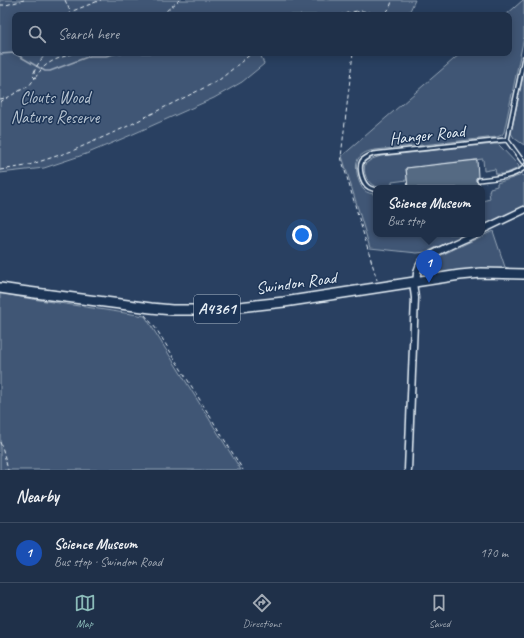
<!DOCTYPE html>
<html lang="en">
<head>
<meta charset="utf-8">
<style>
  :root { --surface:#1f3049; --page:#2c3c53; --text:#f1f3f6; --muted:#a1a9b4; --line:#3c4b61; --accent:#8bbbb9 }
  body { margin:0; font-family:Caveat,sans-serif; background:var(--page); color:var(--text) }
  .you { position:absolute; left:302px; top:235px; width:14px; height:14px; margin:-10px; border:3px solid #fff; border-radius:50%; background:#1a73e8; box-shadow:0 0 0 6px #1a73e833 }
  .badge { display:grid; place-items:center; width:26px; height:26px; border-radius:50%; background:var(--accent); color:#fff; font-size:13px; font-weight:700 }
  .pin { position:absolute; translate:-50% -33px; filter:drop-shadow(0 1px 2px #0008) }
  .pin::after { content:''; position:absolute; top:21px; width:14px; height:12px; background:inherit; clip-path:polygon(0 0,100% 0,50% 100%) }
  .popup { position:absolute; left:373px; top:185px; width:112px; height:52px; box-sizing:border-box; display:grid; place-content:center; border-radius:8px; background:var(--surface); filter:drop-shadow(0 1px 3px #0005); font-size:13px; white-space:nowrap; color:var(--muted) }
  .popup b { font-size:15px; color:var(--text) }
  .popup::after { content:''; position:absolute; left:50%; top:100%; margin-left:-8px; border:8px solid transparent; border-top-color:var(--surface) }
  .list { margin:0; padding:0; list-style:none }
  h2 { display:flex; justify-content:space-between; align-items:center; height:52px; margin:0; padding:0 16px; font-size:17px }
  h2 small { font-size:13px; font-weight:400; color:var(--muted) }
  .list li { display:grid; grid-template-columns:26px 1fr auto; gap:12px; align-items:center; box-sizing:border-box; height:60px; padding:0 16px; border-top:1px solid var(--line) }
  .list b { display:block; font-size:15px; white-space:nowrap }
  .list p { margin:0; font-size:13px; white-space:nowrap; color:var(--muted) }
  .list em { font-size:13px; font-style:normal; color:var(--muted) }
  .icon { flex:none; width:22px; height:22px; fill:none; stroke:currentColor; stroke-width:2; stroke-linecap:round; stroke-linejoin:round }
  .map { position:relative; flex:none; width:524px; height:470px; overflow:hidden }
  .search { position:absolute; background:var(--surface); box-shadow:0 2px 10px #0003; left:12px; right:12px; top:12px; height:44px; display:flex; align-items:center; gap:10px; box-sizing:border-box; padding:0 14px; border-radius:8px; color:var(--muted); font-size:15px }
  .sheet { height:112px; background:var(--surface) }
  nav { display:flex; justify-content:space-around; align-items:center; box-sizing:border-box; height:56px; border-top:1px solid var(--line); background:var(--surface); font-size:11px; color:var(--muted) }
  nav a { display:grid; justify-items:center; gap:2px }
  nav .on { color:var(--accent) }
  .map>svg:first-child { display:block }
  .green { fill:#415774; stroke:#94a4b6 }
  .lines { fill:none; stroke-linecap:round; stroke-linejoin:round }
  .stream { stroke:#9dabbd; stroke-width:1.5 }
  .building { fill:#556a83; stroke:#e8f1f8 }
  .service-casing { stroke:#e8f1f8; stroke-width:6 }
  .minor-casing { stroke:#e8f1f8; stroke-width:9 }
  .primary-casing { stroke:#e8f1f8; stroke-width:12 }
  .path { stroke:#e8f1f8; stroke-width:1; stroke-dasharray:4 3; stroke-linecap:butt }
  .service { stroke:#1d3557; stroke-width:3 }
  .minor { stroke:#1d3557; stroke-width:6 }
  .primary { stroke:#1d3557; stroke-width:9 }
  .labels { text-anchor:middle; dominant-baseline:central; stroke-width:3; stroke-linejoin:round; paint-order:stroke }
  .shield { fill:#1d3557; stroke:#abb9c8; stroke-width:1 }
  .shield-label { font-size:16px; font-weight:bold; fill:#e8f1f8 }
  .park-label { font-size:17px; fill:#b6c3d0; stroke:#1d3557 }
  .street-label { font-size:17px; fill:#e8f1f8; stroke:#1d3557 }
</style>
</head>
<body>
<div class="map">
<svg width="524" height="470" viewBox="0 0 524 470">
  <rect width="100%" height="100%" fill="#294061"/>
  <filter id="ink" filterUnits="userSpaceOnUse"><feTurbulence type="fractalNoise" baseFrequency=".025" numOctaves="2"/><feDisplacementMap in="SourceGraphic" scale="8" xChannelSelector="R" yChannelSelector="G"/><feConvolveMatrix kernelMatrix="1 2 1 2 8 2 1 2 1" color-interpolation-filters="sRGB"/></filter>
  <g filter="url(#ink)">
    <path class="green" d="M 0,0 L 415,0 L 408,15 L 370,15 L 357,13 L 345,15 L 15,15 L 15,53 L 260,53 L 264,64 L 242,82 L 214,98 L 131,135 L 86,154 L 44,168 L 0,173 Z
      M 523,0 L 524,0 L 524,37 L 504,132 L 502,135 L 497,137 L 375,150 C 368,151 362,153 358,159 C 354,166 358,184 364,190 C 367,193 372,194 376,194 L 376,234 L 467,234 L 426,252 L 417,253 L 370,248 L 342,156 L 461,53 L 509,53 L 509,15 L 506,15 Z
      M 524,71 L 524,145 L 514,138 L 511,133 Z
      M 494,144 L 498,144 L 500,146 L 519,166 L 518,168 C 512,171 504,175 496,174 L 495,169 L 484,171 L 483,159 L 406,168 L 407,180 L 392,182 L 392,185 C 381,188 372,189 366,177 C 364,172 364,168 365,164 L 372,159 L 381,156 Z
      M 522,175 L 524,177 L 524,206 L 482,227 L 482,201 L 490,199 L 489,192 L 490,188 L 497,186 L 497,183 Z
      M 493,231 L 505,267 L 514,270 L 424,277 L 421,275 C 422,267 427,264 433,259 Z
      M 0,293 L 26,298 L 145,316 L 241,470 L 0,470 Z"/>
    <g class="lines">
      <path class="stream" d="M 0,54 L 14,53 L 45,71 L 50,71 L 90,56 L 106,56 L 117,53"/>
    </g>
    <path class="building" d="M 477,160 L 478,177 L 476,178 L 476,181 L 479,183 L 480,188 L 408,188 L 406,168 Z"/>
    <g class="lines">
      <defs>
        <path id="service" d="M 507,140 L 524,58
          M 507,140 L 523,162
          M 479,180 C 495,178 511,178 524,168
          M 376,190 C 373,189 370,189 367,186 C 362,181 358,168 362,161 C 364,158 369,156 373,154 L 494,141 L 507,140"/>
        <path id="minor" d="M 482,230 L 524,210
          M 417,282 C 416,275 417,269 421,263 C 428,254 463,240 475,234
          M 408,470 L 415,298 L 413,282"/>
        <path id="primary" d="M 0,288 L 20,291 L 151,308 L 172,310 L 196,310 L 217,309 L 239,307 L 284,302 L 460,275 L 481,273 L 524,274"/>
      </defs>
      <use href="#service" class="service-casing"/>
      <use href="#minor" class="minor-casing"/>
      <use href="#primary" class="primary-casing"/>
      <path class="path" d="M 65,0 L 70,11
        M 0,5 L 6,5 L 24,0
        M 70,15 L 70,12 L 101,0
        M 161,15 L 176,3 L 179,0
        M 339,15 L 357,11
        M 357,15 L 358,11 C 365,11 371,12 378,15
        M 380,15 C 387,13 391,8 392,0
        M 353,53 L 341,157 L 377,280
        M 35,78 C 38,74 41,69 45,66 C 53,59 66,56 75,53
        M 0,99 L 5,98
        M 0,102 L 19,91 L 29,86 L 35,78 L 33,76 C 35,67 41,59 47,53
        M 0,170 L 26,166 L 72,151 L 126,127 L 163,108 L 218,81 L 252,53
        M 145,315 L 157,330 L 243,470
        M 0,442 L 3,450 L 8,470"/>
      <use href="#service" class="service"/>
      <use href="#minor" class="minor"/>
      <use href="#primary" class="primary"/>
    </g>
  </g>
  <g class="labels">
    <rect class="shield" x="194" y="295" width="46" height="28" rx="3"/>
    <g class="shield-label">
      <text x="217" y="309">A4361</text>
    </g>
    <g class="park-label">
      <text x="55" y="97">Clouts Wood<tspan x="55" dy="20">Nature Reserve</tspan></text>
    </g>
    <g class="street-label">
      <text transform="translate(427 135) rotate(-6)">Hanger Road</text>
      <text transform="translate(296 283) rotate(-8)">Swindon Road</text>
    </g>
  </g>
</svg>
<div class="you"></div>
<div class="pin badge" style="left:429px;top:283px;background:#1a4fb4">1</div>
<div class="popup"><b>Science Museum</b>Bus stop</div>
<div class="search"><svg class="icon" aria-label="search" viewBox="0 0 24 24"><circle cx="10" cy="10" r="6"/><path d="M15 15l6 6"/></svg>Search here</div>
</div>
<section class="sheet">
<h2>Nearby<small></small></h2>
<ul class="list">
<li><span class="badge" style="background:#1a4fb4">1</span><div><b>Science Museum</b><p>Bus stop · Swindon Road</p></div><em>170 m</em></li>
</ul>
</section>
<nav>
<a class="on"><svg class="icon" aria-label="map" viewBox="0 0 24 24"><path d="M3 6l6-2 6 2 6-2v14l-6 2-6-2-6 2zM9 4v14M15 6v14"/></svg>Map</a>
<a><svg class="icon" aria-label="directions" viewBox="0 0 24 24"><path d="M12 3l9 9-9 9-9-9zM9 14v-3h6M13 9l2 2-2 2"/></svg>Directions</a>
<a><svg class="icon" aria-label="saved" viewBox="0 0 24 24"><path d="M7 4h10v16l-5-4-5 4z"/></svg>Saved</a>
</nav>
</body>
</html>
